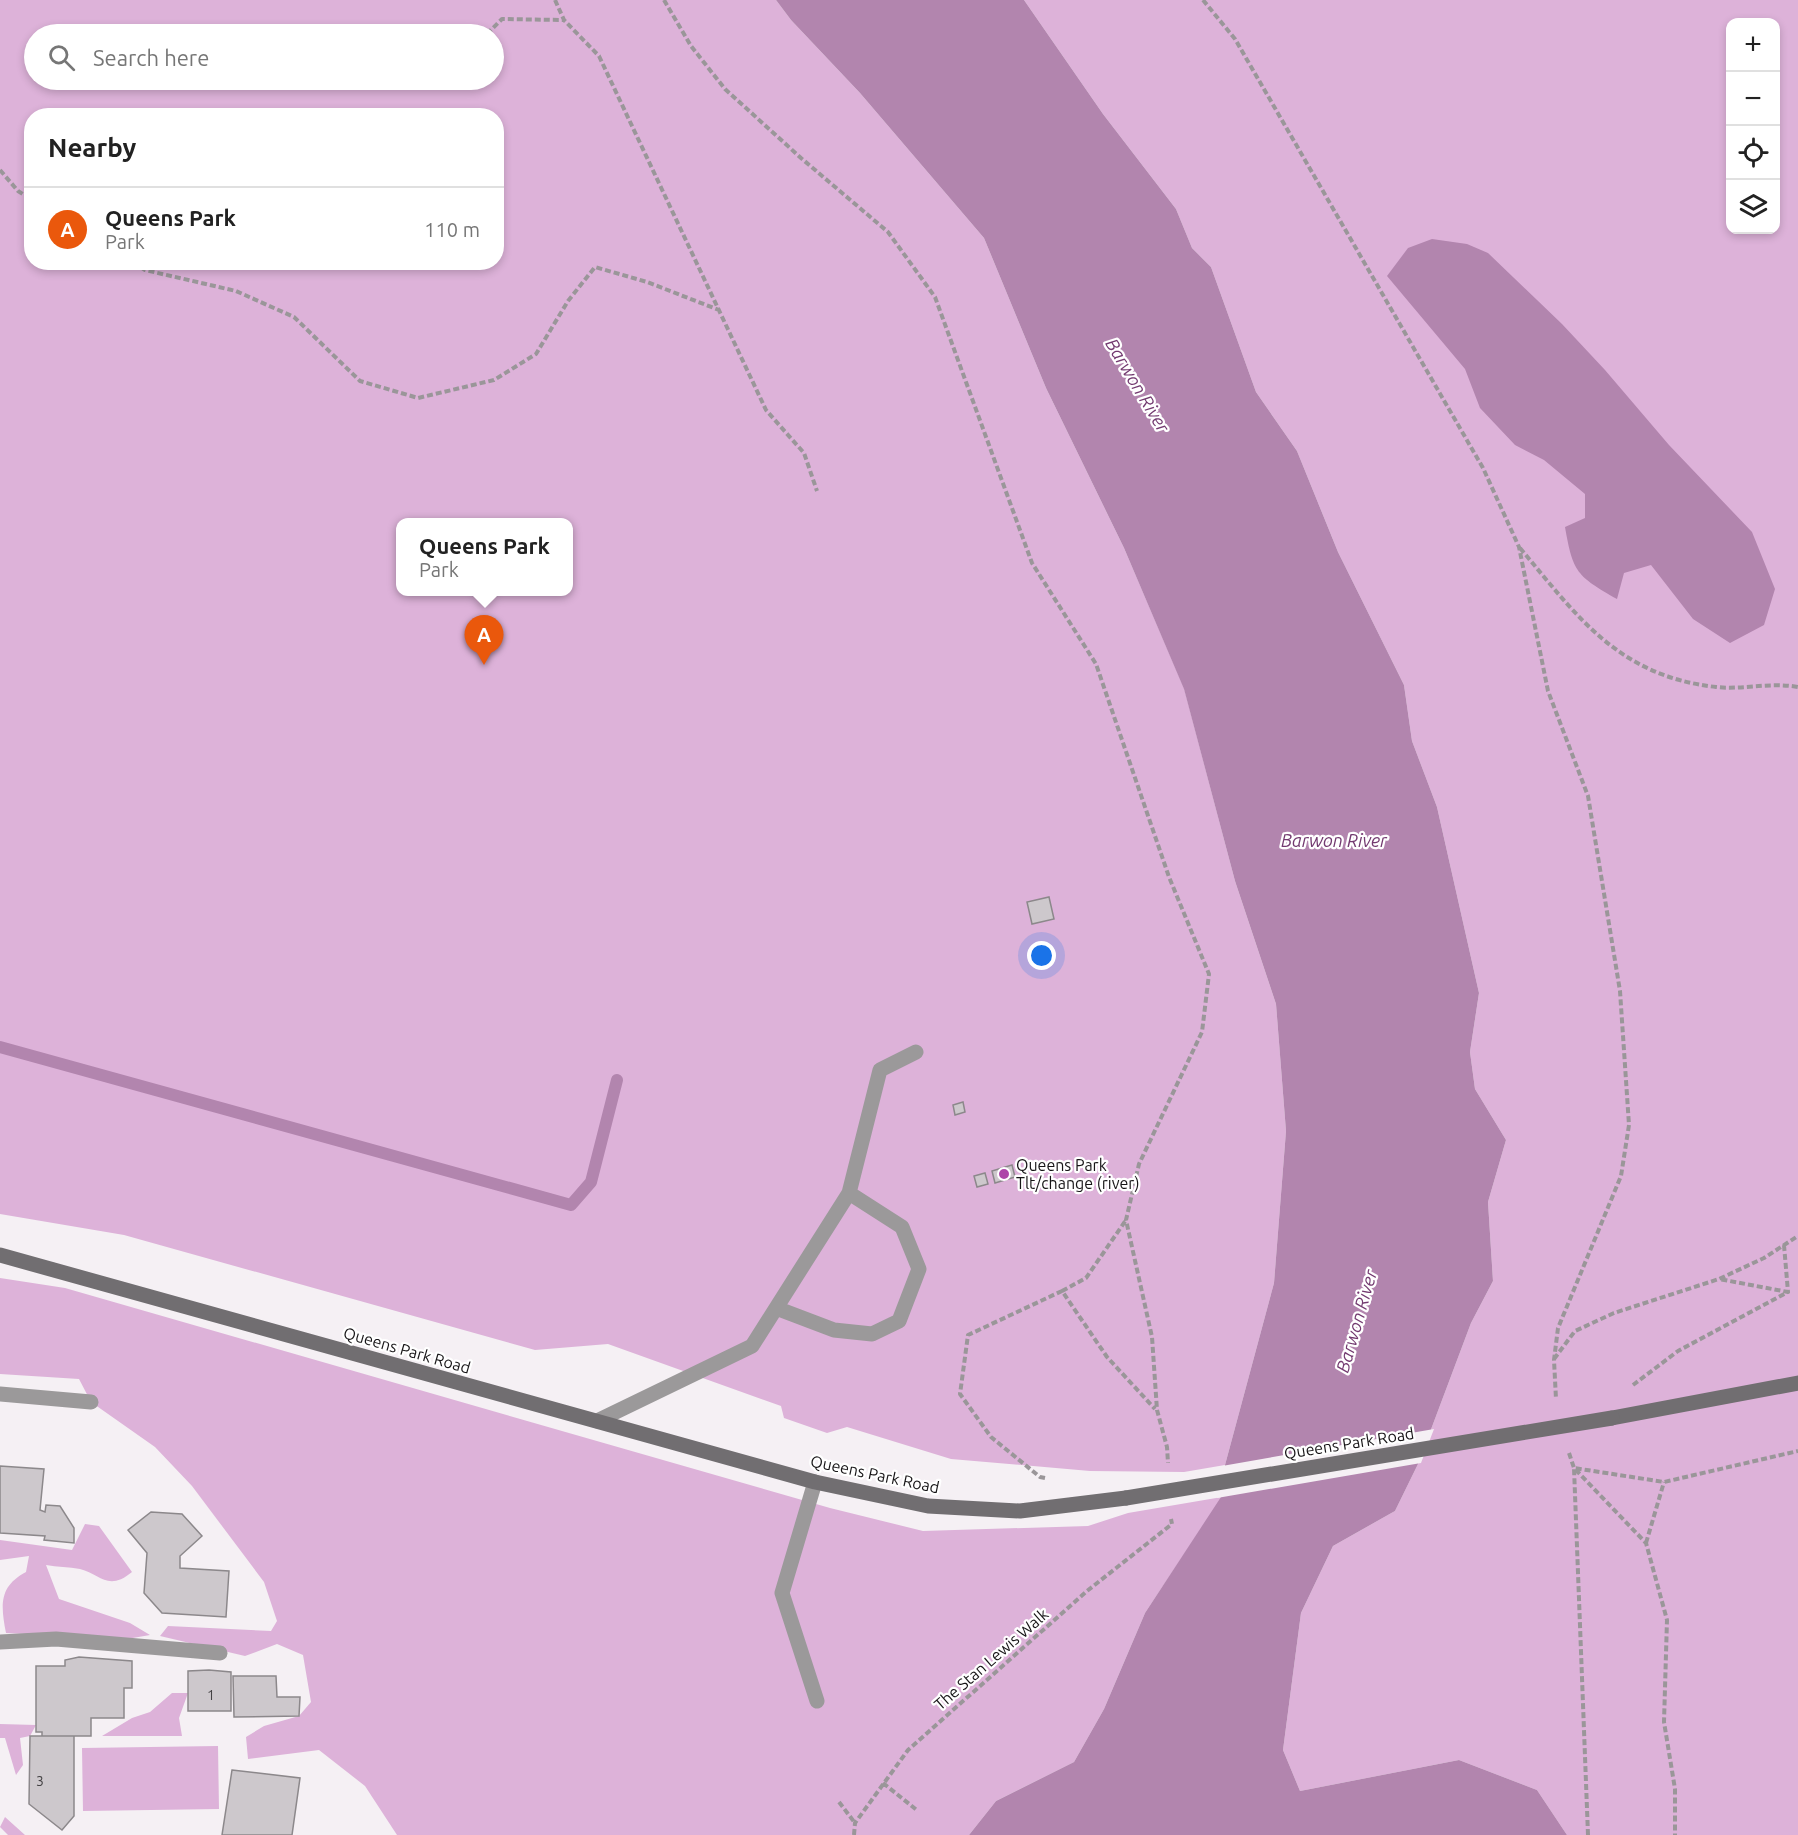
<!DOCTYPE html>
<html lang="en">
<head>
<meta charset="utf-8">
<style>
  :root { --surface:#fff; --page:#f2f2f2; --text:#222; --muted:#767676; --line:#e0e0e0; --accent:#ea580c }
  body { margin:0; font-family:Ubuntu,sans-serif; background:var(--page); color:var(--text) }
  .controls { position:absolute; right:18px; top:18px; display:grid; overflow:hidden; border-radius:12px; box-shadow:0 3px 9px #0003 }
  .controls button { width:54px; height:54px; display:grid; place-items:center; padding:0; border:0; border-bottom:2px solid var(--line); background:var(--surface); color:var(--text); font:30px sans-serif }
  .you { position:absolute; left:1042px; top:956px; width:21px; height:21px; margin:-15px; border:4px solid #fff; border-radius:50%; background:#1a73e8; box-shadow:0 0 0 9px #1a73e833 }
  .badge { display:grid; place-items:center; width:39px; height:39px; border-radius:50%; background:var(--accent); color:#fff; font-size:20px; font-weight:700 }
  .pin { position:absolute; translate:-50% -50px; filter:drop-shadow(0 2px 3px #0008) }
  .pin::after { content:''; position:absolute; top:32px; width:21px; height:18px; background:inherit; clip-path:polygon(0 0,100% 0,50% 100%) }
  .popup { position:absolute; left:396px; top:518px; width:177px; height:78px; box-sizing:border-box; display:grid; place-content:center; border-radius:12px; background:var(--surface); filter:drop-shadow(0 2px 4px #0005); font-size:20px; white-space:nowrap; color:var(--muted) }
  .popup b { font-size:22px; color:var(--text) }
  .popup::after { content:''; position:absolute; left:50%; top:100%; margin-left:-12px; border:12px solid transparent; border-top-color:var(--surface) }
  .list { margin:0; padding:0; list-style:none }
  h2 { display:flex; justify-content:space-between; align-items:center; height:78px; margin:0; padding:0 24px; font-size:26px }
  h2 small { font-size:20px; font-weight:400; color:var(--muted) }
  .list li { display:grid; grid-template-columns:39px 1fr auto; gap:18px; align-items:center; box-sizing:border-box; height:84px; padding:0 24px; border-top:2px solid var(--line) }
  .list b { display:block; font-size:22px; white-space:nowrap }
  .list p { margin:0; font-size:20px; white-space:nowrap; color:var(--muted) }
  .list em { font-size:20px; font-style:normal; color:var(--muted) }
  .icon { flex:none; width:33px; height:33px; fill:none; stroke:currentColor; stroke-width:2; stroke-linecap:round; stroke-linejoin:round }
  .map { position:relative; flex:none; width:1798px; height:1835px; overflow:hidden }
  .search { position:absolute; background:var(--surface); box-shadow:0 3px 9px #0003; left:24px; top:24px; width:480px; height:66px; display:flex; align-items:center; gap:15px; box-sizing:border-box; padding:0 21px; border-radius:33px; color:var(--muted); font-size:22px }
  .panel { position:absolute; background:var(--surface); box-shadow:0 3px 9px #0003; left:24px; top:108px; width:480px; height:162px; border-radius:24px }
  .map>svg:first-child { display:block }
  .green { fill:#ddb2d9; fill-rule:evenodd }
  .water { fill:#b285ae }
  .pier { fill:#f5f0f4 }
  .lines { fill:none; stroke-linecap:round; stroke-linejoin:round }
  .stream { stroke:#b285ae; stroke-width:12 }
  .building { fill:#cdc8cc; stroke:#8c888b; stroke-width:1.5 }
  .path { stroke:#9a9699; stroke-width:4; stroke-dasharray:6 3; stroke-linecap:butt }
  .service { stroke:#9b999a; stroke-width:15 }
  .minor { stroke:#9b999a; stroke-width:15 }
  .secondary { stroke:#716e71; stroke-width:15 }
  .secondary-bridge { stroke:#716e71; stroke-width:15 }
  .poi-dot { fill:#ae46a9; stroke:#fff; stroke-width:2 }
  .labels { text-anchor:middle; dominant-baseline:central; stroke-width:4.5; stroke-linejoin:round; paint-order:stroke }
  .number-label { font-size:14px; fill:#444244 }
  .poi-label { font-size:16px; fill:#171517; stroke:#fff; text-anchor:start }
  .street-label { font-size:16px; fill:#171517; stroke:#fff }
  .water-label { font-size:18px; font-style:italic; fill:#733a70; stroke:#fff }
</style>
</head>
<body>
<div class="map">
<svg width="1798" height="1835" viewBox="0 0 1798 1835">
  <rect width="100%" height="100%" fill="#f5f0f4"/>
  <path class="green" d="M 0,0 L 776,0 L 791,20 L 860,93 L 984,238 L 1046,388 L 1124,548 L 1184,688 L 1235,881 L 1276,1004 L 1286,1131 L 1274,1283 L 1225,1465 L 1184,1472 L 1090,1471 L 951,1459 L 847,1427 L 827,1433 L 784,1418 L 781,1406 L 608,1344 L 535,1350 L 124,1235 L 0,1214 ZM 34,34 L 494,34 L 494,80 L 34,80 ZM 32,116 L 496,116 L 496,262 L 32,262 ZM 400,522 L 568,522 L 568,592 L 400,592 Z
    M 1024,0 L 1798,0 L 1798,1835 L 1567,1835 L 1537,1790 L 1459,1760 L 1300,1791 L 1283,1750 L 1301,1613 L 1333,1546 L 1395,1511 L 1418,1464 L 1471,1323 L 1493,1281 L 1488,1202 L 1506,1140 L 1475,1089 L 1470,1052 L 1479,993 L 1437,807 L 1412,741 L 1404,685 L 1338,552 L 1297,451 L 1256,392 L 1211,267 L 1192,248 L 1176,209 L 1103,114 ZM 1730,22 L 1776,22 L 1776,230 L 1730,230 Z
    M 0,1278 L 65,1288 L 830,1508 L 923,1531 L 1088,1526 L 1128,1513 L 1222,1497 L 1145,1613 L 1104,1709 L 1074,1762 L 996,1801 L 969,1835 L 397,1835 L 365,1786 L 319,1750 L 248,1759 L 246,1737 L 264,1726 L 299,1716 L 311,1702 L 303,1655 L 277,1644 L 245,1656 L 160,1636 L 168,1626 L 271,1631 L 277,1621 L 264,1582 L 192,1486 L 155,1447 L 91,1402 L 79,1379 L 0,1374 Z
    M 85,1524 L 99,1526 L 132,1572 C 108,1592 100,1574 80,1569 C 69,1567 57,1567 46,1565 L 59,1599 L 130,1623 L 150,1635 L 127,1639 L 6,1633 C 0,1603 0,1586 26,1572 L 29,1556 L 0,1560 L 0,1540 L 72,1550 Z
    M 172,1693 L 188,1693 L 179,1718 L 182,1736 L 102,1736 L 132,1718 L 150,1712 Z
    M 0,1724 L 36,1725 L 30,1736 L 20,1738 L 23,1765 L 16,1775 L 5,1738 L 0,1738 Z
    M 218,1746 L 219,1809 L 83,1811 L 82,1748 Z
    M 5,1817 L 25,1835 L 8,1835 L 0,1827 Z"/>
  <path class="water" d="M 776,0 L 1024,0 L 1103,114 L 1176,209 L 1192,248 L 1211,267 L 1256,392 L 1297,451 L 1338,552 L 1404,685 L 1412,741 L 1437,807 L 1479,993 L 1470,1052 L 1475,1089 L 1506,1140 L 1488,1202 L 1493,1281 L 1471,1323 L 1418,1464 L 1395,1511 L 1333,1546 L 1301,1613 L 1283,1750 L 1300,1791 L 1459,1760 L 1537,1790 L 1567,1835 L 969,1835 L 996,1801 L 1074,1762 L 1104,1709 L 1145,1613 L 1221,1497 L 1225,1465 L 1274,1283 L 1286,1131 L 1276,1004 L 1235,881 L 1184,689 L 1124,548 L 1046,388 L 984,238 L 860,93 L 791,20 Z
    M 1432,239 L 1467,244 L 1488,253 L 1562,324 L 1605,370 L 1669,445 L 1752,532 L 1775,589 L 1764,625 L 1730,643 L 1693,619 L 1651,565 L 1624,573 L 1617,599 C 1577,576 1573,573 1565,527 L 1585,518 L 1585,494 L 1544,460 L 1515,445 L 1480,408 L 1465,369 L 1387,276 L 1408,248 Z"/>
  <path class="pier" d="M 1434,1429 L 1421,1463 L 1217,1498 L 1222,1466 Z"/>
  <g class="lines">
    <path class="stream" d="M 0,1047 L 571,1205 L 591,1182 L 617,1080"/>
  </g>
  <path class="building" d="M 1049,897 L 1054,919 L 1032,924 L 1027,902 Z
    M 963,1102 L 965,1112 L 955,1115 L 953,1105 Z
    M 1012,1165 L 1015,1177 L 995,1183 L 992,1171 Z
    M 985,1173 L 988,1184 L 977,1187 L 974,1176 Z
    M 0,1466 L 44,1469 L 40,1510 L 45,1512 L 46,1505 L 60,1506 L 74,1528 L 74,1543 L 44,1540 L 45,1536 L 0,1533 Z
    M 151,1512 L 182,1514 L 202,1536 L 180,1556 L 180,1568 L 229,1571 L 226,1617 L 162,1613 L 144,1593 L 147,1553 L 128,1530 Z
    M 79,1657 L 132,1661 L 132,1688 L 124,1688 L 124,1718 L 91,1718 L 91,1736 L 42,1736 L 42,1732 L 36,1732 L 36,1666 L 65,1666 L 65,1660 Z
    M 209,1670 L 231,1672 L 231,1711 L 188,1711 L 188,1671 Z
    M 233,1676 L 276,1676 L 277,1697 L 300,1697 L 299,1716 L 234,1717 Z
    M 30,1736 L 74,1736 L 74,1816 L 62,1830 L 29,1804 Z
    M 232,1770 L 300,1778 L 292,1835 L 222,1835 Z"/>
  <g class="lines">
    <path class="path" d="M 555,0 L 564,20 L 599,56 L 766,410 L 804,453 L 817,491
      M 664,0 L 691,46 L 725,89 L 801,158 L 888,232 L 935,297 L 1032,563 L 1096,664 L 1169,877 L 1209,974 L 1202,1032 L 1139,1164 L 1126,1220 L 1152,1337 L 1157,1410 L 1167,1447 L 1168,1463
      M 1203,0 L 1235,39 L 1483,468 L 1519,547 L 1548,691 L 1588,796 L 1620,991 L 1629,1125 L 1621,1176 L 1558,1328 L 1554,1360 L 1556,1399
      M 487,34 L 502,19 L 564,20
      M 0,170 L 18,191 L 32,200
      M 133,262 L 145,270 L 236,291 L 294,317 L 360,381 L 418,398 L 494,380 L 536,354 L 568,301 L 595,267 L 647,282 L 719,310
      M 1520,548 C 1578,617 1618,676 1716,687 C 1743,690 1769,682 1798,687
      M 1784,1245 L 1788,1292
      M 1062,1291 L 1086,1278 L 1126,1220
      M 1554,1359 L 1575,1331 L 1614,1313 L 1719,1279
      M 1633,1385 L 1678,1351 L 1788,1292 L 1719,1279 L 1764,1258 L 1798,1236
      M 1569,1453 L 1574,1468 L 1646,1543 L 1667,1620 L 1664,1722 L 1675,1789 L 1675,1835
      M 1045,1478 L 1040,1477 L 991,1437 L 960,1394 L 968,1335 L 1062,1291 L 1107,1357 L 1155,1409
      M 1646,1543 L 1664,1482
      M 883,1783 L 918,1811
      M 839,1802 L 855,1823
      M 854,1835 L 855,1823 L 908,1750 L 1087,1591 L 1172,1524 L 1171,1519
      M 1588,1835 L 1574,1468 L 1664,1482 L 1798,1451"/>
    <path class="service" d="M 776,1308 L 834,1330 L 872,1334 L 899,1321 L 919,1269 L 902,1227 L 849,1193
      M 597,1421 L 752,1346 L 849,1193 L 880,1070 L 916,1052
      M 815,1482 L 782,1593 L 817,1701
      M 0,1642 L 56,1639 L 220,1653"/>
    <path class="minor" d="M 0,1394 L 91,1402"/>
    <path class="secondary" d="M 0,1255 L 815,1482 L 928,1506 L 1020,1511 L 1126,1498
      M 1612,1418 L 1798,1383"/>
    <path class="secondary-bridge" d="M 1126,1498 L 1612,1418"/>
  </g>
  <circle class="poi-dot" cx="1004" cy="1174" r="6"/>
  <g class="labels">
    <g class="number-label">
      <text x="211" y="1695">1</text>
      <text x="40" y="1781">3</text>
    </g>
    <g class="poi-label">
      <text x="1016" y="1165">Queens Park<tspan x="1016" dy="18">Tlt/change (river)</tspan></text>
    </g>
    <g class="street-label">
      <text transform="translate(407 1350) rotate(16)">Queens Park Road</text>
      <text transform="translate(1349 1443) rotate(-9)">Queens Park Road</text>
      <text transform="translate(875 1474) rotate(12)">Queens Park Road</text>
      <text transform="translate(991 1659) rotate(-41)">The Stan Lewis Walk</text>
    </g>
    <g class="water-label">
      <text transform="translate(1138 385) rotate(59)">Barwon River</text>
      <text x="1334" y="840">Barwon River</text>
      <text transform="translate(1356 1321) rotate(-74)">Barwon River</text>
    </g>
  </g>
</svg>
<div class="controls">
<button>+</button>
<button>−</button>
<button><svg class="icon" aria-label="locate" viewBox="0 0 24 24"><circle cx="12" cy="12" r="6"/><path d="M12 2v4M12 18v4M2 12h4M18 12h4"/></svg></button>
<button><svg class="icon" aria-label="layers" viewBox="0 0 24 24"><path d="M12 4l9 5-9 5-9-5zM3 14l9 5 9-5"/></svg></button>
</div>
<div class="you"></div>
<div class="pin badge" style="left:484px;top:665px">A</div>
<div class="popup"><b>Queens Park</b>Park</div>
<div class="search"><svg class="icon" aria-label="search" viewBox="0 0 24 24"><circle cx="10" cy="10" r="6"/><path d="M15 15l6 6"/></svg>Search here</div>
<section class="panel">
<h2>Nearby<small></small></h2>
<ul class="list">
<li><span class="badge">A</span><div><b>Queens Park</b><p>Park</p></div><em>110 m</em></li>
</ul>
</section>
</div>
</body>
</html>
